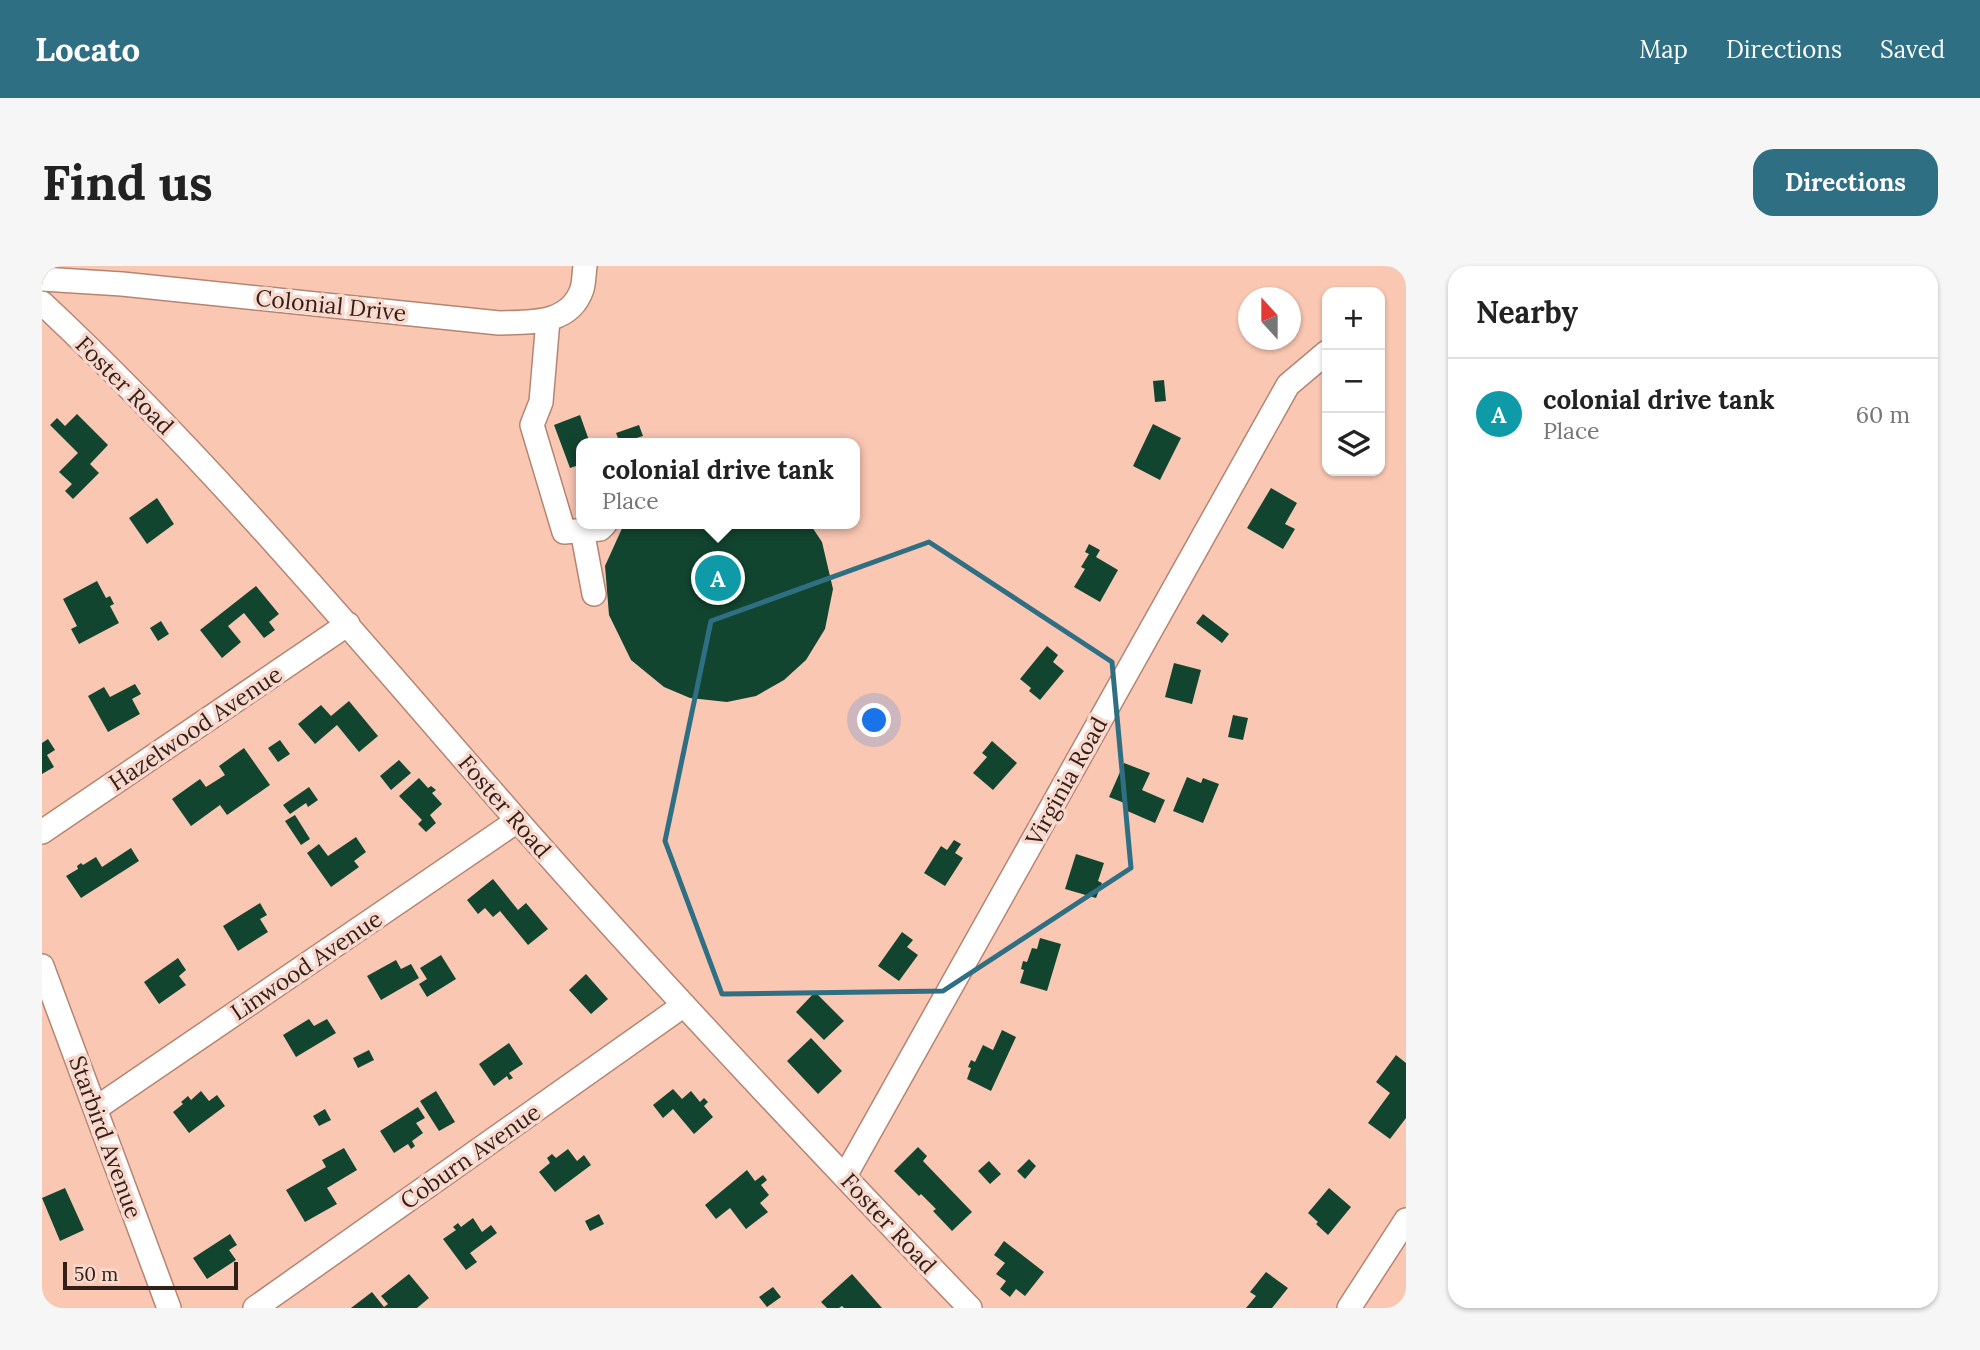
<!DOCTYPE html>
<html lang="en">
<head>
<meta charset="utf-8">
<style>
  :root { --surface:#fff; --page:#f6f6f6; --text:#222; --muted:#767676; --line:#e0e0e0; --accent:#2f6f83 }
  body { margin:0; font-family:Lora,serif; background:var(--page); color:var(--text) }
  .controls { position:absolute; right:21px; top:21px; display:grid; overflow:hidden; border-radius:14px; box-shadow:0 2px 5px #0004 }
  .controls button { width:63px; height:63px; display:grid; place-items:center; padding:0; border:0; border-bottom:2px solid var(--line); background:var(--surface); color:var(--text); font:35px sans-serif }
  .compass { position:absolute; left:1196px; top:21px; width:63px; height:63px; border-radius:50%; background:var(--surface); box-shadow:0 2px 5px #0004; rotate:339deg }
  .scale { position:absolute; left:21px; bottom:18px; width:175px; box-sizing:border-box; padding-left:7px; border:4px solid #321f18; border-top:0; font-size:19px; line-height:24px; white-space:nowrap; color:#321f18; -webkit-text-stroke:5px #f9d9cd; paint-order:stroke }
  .you { position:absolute; left:833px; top:455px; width:24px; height:24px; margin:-18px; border:5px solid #fff; border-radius:50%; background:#1a73e8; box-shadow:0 0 0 10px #1a73e833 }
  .badge { display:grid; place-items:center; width:46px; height:46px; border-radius:50%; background:var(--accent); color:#fff; font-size:23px; font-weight:700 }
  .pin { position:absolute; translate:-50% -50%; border:4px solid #fff; box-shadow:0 2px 7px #0006 }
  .popup { position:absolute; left:534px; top:172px; width:284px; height:91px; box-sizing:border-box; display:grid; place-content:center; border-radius:14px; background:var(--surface); filter:drop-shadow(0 2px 5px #0005); font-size:23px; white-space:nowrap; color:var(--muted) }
  .popup b { font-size:26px; color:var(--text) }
  .popup::after { content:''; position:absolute; left:50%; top:100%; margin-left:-14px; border:14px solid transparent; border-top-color:var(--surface) }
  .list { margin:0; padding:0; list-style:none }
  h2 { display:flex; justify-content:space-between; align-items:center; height:91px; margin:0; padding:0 28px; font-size:30px }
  h2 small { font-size:23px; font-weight:400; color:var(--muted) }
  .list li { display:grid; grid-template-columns:46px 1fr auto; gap:21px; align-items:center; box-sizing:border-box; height:112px; padding:0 28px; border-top:2px solid var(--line) }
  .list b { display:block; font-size:26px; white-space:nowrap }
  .list p { margin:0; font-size:23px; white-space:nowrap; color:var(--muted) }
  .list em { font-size:23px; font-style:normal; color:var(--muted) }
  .icon { flex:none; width:38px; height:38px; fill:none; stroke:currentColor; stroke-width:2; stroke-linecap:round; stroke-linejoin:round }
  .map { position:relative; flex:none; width:1364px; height:1042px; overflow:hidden; border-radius:21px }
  header { display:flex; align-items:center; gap:42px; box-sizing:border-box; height:98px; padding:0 35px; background:var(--accent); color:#fff }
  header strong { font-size:33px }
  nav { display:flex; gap:38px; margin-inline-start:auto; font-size:24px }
  .intro { display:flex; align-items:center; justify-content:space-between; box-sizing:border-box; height:168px; padding:0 42px }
  h1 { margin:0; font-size:49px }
  .button { padding:18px 32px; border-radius:21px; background:var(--accent); color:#fff; font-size:24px; font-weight:700 }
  main { display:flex; gap:42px; padding:0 42px }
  aside { flex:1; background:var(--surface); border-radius:21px; box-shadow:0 2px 5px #0004 }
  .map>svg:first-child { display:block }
  .building { fill:#124530 }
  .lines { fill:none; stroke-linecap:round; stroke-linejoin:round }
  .minor-casing { stroke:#b58572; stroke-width:26 }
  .minor { stroke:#fff; stroke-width:23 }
  .marked { fill:none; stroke:#2f6f83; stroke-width:5; stroke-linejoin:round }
  .labels { text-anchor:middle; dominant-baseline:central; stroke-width:7; stroke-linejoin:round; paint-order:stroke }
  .street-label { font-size:23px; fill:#321f18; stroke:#f9d9cd }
</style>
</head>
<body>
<header>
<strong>Locato</strong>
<nav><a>Map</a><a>Directions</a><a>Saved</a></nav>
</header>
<div class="intro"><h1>Find us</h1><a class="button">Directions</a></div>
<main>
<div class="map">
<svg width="1364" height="1042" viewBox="0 0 1364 1042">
  <rect width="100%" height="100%" fill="#fac7b3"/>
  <path class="building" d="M 1122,114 L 1124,135 L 1113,136 L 1111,115 Z
    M 35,148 L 66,179 L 48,198 L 57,207 L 31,233 L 23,225 L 30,218 L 17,206 L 36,187 L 8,159 L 15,152 L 23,160 Z
    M 538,149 L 548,177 L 540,177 L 540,198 L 528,202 L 512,159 Z
    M 1111,158 L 1139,172 L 1118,214 L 1091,200 Z
    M 597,159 L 601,170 L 578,177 L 574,167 Z
    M 1229,222 L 1255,237 L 1243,258 L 1253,263 L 1241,283 L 1205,262 Z
    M 115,232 L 132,258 L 105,278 L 87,252 Z
    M 582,258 L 768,258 L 780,276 L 791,323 L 783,363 L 764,394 L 742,414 L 714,430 L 685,436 L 648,432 L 622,421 L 589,394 L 567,349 L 563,300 Z
    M 1047,278 L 1058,284 L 1054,291 L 1076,304 L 1058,336 L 1032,321 L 1043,303 L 1039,301 L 1047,288 L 1043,286 Z
    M 55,315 L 64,332 L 68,330 L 72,338 L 68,340 L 77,357 L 37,378 L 29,363 L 35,360 L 21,333 Z
    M 214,320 L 237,348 L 227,356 L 233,364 L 222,372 L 202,347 L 186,360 L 199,376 L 180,392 L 158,364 Z
    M 1161,348 L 1187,368 L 1180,377 L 1154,357 Z
    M 119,355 L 127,368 L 116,375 L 108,362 Z
    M 1005,380 L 1016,389 L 1011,396 L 1022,405 L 998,434 L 987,425 L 989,422 L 978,413 Z
    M 1132,397 L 1159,404 L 1150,438 L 1123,431 Z
    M 93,418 L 99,428 L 90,433 L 98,448 L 66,466 L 46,430 L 62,421 L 68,431 Z
    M 307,435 L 336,470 L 317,486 L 295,459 L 273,478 L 256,458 L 279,439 L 289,450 Z
    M 1191,449 L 1206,452 L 1201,474 L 1186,471 Z
    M 6,473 L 13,484 L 5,489 L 12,501 L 0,508 L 0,477 Z
    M 238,474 L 248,488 L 236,496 L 226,482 Z
    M 950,475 L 975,497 L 951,524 L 931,507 L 945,491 L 940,487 Z
    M 202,482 L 228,519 L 185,549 L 178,539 L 149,560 L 130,533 L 158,513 L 164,521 L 183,509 L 177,500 Z
    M 357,494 L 369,507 L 349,524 L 338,510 Z
    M 1082,497 L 1108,507 L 1100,524 L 1123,534 L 1113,557 L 1083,544 L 1085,538 L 1067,531 Z
    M 1145,511 L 1159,517 L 1161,512 L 1177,518 L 1161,557 L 1131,545 Z
    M 377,512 L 386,522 L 389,520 L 394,524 L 390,527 L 400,538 L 388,549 L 394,557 L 384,566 L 376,558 L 380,554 L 357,530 Z
    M 267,521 L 276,534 L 266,541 L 264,537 L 248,548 L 241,539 Z
    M 253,549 L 268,573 L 259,579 L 243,555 Z
    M 314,571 L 324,586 L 312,595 L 317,601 L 289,621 L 265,587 L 277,578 L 286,590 Z
    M 912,574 L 919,578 L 913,587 L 921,592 L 903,620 L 882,607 L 899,580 L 905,584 Z
    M 89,582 L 97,595 L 39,632 L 24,610 L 36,603 L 35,600 L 39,597 L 41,599 L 54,591 L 60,601 Z
    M 1034,588 L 1062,597 L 1056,615 L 1060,617 L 1054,632 L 1023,623 Z
    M 451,613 L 476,644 L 484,637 L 506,663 L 486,679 L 458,645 L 451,651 L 443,642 L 436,648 L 425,634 Z
    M 218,637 L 225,649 L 218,653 L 226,666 L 196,685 L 181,660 Z
    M 860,666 L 871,674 L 865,681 L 876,689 L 857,715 L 836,700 Z
    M 998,672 L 1019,678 L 1005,725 L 978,717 L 982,704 L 979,703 L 981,695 L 985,696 L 990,682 L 995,683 Z
    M 399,689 L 414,713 L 385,731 L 377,718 L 385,713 L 378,702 Z
    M 136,692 L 144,704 L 137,710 L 144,719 L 117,738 L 102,716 Z
    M 354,694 L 359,703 L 369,698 L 377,712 L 339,734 L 325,710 Z
    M 544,708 L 566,733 L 549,748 L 527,724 Z
    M 773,726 L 802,755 L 782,774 L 754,746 Z
    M 267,753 L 272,760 L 285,753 L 294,767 L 254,791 L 241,769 Z
    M 960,764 L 974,771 L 949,825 L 925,813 L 929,802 L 926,801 L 929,794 L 933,796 L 941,779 L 951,784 Z
    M 769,772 L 800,805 L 776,828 L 745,795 Z
    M 467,777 L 481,798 L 467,807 L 471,812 L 467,814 L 465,810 L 452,820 L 437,798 Z
    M 327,784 L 332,794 L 316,802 L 311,792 Z
    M 1354,789 L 1364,797 L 1364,852 L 1348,873 L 1326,857 L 1348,827 L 1334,816 Z
    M 631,823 L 640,833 L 649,825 L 658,836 L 662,832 L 666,836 L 662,840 L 671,851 L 652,868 L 631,843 L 621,852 L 611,839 Z
    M 159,825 L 167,835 L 175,829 L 183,840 L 147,867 L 131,846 L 141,838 L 139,836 L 146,830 L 149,834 Z
    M 394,825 L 413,856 L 397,865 L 378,835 Z
    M 376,841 L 383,852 L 374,857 L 381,867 L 370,875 L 373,880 L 369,883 L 366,878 L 352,887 L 338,865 Z
    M 283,843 L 289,854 L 277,860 L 271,850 Z
    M 876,881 L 885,890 L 881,895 L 930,946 L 910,965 L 891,945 L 894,943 L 879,928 L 877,930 L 852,905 Z
    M 302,882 L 315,904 L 285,922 L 295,938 L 263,956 L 244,924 L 284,901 L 280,894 Z
    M 526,883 L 535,895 L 542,889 L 549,899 L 513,926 L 497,906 L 508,897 L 505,892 L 510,888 L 514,892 Z
    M 987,893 L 994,900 L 983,913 L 975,905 Z
    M 947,895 L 959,908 L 948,918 L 936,905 Z
    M 705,904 L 713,915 L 721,909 L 725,914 L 719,919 L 727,929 L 718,937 L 726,946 L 704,963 L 688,942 L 674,953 L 663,939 Z
    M 23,922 L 42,964 L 18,975 L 0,932 Z
    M 1287,922 L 1309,941 L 1286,969 L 1274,958 L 1276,956 L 1266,947 Z
    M 557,948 L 562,958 L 548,965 L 543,955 Z
    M 431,952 L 440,966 L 449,959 L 455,967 L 428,987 L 435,996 L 424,1004 L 401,973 L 414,964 L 411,961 L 416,957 L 419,961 Z
    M 188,968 L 195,979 L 187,984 L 194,994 L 165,1013 L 151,992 Z
    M 962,975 L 1002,1006 L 983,1030 L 974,1023 L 968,1031 L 958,1023 L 964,1015 L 954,1008 L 963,997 L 952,989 Z
    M 1224,1006 L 1246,1022 L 1230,1042 L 1204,1042 L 1214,1030 L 1208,1026 Z
    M 367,1008 L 387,1032 L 375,1042 L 309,1042 L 330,1026 L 342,1041 L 346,1038 L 339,1030 Z
    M 810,1008 L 840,1042 L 802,1042 L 800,1040 L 797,1042 L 785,1042 L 779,1036 Z
    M 731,1021 L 739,1031 L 725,1041 L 717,1031 Z"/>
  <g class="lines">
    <defs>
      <path id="minor" d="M 0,13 L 80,18 L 457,57 C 488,56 528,59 540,23 C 542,16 542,7 543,0
        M 0,37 C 171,197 320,377 474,553 C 621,720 774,882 928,1042
        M 506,54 L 499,136 L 490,159 L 522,266 L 558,263 L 563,258
        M 540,264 L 552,328
        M 0,566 L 306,358
        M 0,700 L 127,1042
        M 53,843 L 475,555
        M 803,910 L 1246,119 L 1285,86
        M 213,1042 L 642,739
        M 1307,1042 L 1364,954"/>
    </defs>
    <use href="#minor" class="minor-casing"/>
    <use href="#minor" class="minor"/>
  </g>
  <path class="marked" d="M 887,276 L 1070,396 L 1089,602 L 901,725 L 680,728 L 623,575 L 669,355 Z"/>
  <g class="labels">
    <g class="street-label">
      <text transform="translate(289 39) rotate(6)">Colonial Drive</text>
      <text transform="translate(83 119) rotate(45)">Foster Road</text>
      <text transform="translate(153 462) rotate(-34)">Hazelwood Avenue</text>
      <text transform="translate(1024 515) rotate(-61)">Virginia Road</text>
      <text transform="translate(463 540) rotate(49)">Foster Road</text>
      <text transform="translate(264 699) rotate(-34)">Linwood Avenue</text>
      <text transform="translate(64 871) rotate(70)">Starbird Avenue</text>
      <text transform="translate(428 890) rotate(-35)">Coburn Avenue</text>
      <text transform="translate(847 957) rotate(47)">Foster Road</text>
    </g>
  </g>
</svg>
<div class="controls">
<button>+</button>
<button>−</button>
<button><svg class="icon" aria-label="layers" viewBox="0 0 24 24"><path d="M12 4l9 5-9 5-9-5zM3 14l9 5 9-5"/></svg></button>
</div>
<svg class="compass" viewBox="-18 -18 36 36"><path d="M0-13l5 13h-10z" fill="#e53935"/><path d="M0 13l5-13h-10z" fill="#767676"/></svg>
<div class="scale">50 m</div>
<div class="you"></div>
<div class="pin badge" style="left:676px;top:312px;background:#0f9aa8">A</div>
<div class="popup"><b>colonial drive tank</b>Place</div>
</div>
<aside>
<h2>Nearby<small></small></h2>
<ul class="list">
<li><span class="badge" style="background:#0f9aa8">A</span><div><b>colonial drive tank</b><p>Place</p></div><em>60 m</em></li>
</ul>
</aside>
</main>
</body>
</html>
